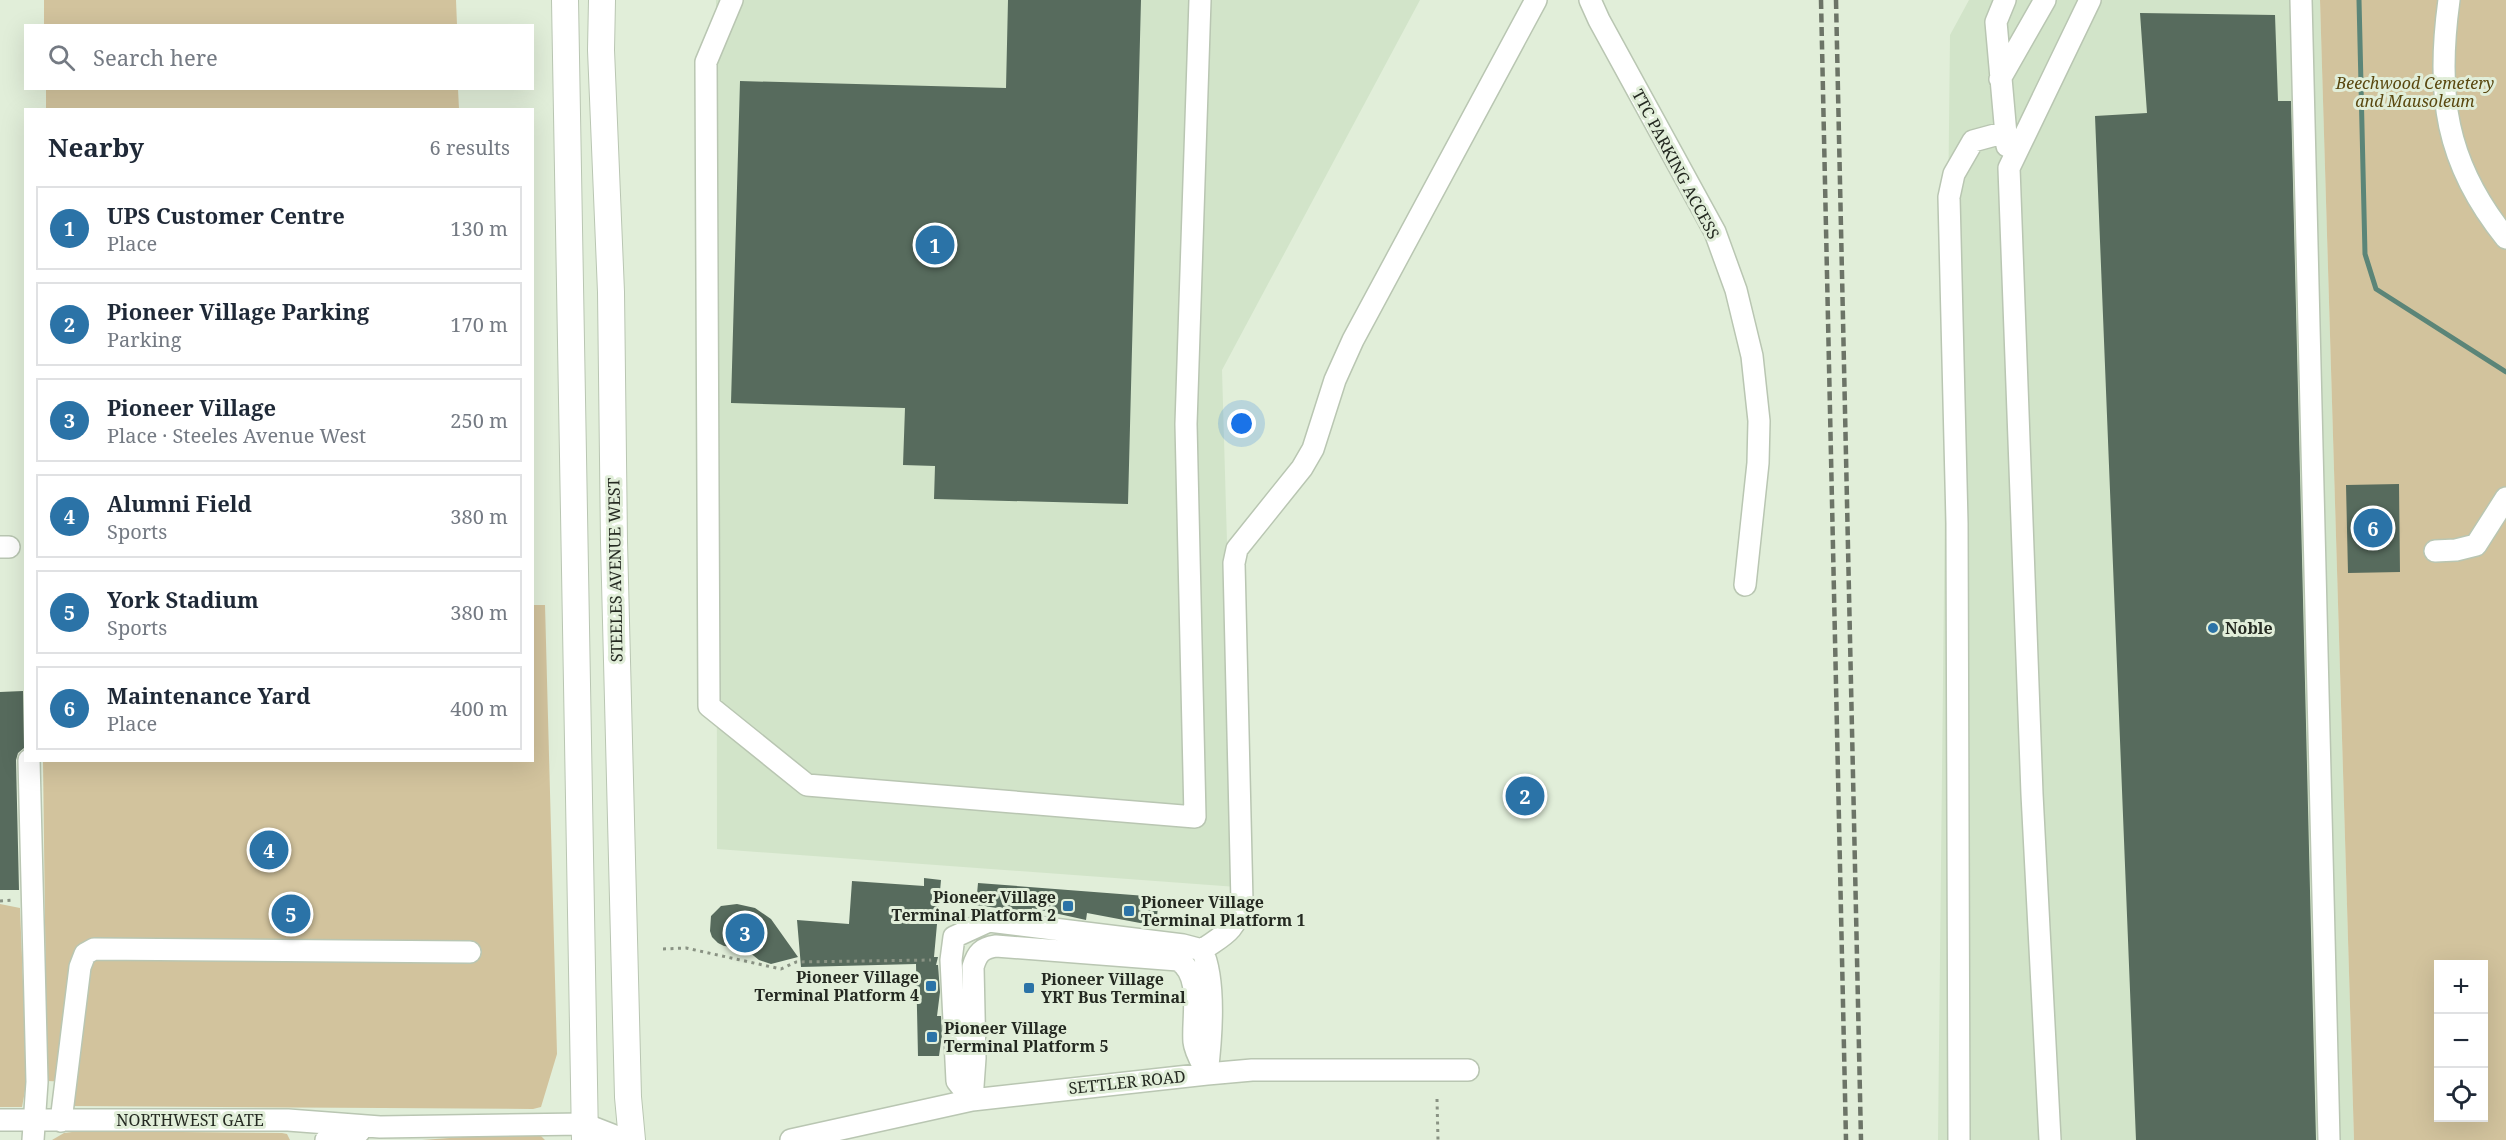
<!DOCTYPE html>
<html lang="en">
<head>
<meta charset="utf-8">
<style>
  :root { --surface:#fff; --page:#f6f6f7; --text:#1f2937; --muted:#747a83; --line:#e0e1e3; --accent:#2b73a7 }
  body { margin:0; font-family:"Noto Serif",serif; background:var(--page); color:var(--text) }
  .controls { position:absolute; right:18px; bottom:18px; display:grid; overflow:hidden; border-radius:0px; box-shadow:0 6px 24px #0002 }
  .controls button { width:54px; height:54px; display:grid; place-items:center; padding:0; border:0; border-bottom:2px solid var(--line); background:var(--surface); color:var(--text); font:30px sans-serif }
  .you { position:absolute; left:1242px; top:424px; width:21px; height:21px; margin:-15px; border:4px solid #fff; border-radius:50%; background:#1a73e8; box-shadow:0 0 0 9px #1a73e833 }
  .badge { display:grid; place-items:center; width:39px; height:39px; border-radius:50%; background:var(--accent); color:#fff; font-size:20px; font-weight:700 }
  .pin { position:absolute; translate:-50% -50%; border:3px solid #fff; box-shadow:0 2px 6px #0006 }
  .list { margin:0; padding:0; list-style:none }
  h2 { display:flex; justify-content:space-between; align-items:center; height:78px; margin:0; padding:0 24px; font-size:26px }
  h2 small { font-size:20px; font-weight:400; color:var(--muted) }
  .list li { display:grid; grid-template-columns:39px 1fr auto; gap:18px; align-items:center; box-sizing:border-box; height:84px; margin:0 12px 12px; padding:0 12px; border:2px solid var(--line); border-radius:0px }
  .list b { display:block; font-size:22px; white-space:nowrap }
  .list p { margin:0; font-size:20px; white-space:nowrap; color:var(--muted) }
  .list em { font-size:20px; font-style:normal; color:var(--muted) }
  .icon { flex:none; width:33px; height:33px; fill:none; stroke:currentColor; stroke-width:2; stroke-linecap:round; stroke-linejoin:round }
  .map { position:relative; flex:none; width:2506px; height:1140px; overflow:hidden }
  .search { position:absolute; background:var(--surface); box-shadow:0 6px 24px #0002; left:24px; top:24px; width:510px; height:66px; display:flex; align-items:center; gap:15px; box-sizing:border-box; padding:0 21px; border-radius:0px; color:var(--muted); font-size:22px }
  .panel { position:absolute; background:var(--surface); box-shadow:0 6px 24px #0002; left:24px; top:108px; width:510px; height:654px; border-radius:0px }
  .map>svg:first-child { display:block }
  .built { fill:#d2e4c9 }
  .green { fill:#d2c39d; fill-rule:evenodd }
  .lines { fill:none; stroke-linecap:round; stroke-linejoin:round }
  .stream { stroke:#5b8578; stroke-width:5 }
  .building { fill:#576b5d }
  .minor-casing { stroke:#b9c6b2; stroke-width:24 }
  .major-casing { stroke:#b9c6b2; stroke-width:28 }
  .path { stroke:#899283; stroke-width:3; stroke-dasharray:3 4.5; stroke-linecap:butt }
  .minor { stroke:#fff; stroke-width:21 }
  .major { stroke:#fff; stroke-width:26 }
  .rail { stroke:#6c7467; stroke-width:4.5; stroke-dasharray:9 4.5; stroke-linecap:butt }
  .poi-dot { fill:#2b73a7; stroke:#e1eed9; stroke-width:2 }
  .labels { text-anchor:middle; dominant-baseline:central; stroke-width:6; stroke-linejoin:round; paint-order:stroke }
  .park-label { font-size:16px; font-style:italic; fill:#59470f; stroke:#e1eed9 }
  .street-label { font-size:16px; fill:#242921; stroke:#e1eed9 }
  .poi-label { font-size:16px; font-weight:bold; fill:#242921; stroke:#e1eed9; text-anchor:start }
</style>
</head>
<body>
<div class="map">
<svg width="2506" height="1140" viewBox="0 0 2506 1140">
  <rect width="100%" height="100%" fill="#e1eed9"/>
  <path class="built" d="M 716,0 L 1420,0 L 1222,370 L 1237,887 L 717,849 Z
    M 1969,0 L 2320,0 L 2354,1140 L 1938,1140 L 1950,35 Z"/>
  <path class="green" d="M 44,0 L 456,0 L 457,25 L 44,25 Z
    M 2320,0 L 2506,0 L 2506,1140 L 2354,1140 ZM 2438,964 L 2484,964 L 2484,1118 L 2438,1118 Z
    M 46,89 L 458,89 L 459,109 L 46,109 Z
    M 533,605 L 545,605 L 557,1054 L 541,1107 L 533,1109 L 73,1106 L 72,1082 L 47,1081 L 43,761 L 532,760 Z
    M 0,904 L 20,908 L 27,1080 L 22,1107 L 0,1107 Z
    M 80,1131 L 282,1133 L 287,1134 L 290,1140 L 52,1140 L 64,1133 Z
    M 490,1135 L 540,1135 L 545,1140 L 422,1140 Z"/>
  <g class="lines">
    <path class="stream" d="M 2359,0 L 2365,254 L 2376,289 L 2506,372"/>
  </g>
  <path class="building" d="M 1008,0 L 1141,0 L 1128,504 L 934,499 L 935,466 L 903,465 L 905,408 L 731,403 L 740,81 L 1006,88 Z
    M 2140,13 L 2275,15 L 2278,101 L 2291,101 L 2316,1140 L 2136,1140 L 2095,116 L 2147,113 Z
    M 2399,484 L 2400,572 L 2348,573 L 2346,485 Z
    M 23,691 L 24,748 L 18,753 L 16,760 L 19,890 L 0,890 L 0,692 Z
    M 924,878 L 941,880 L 934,957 L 938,957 L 936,965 L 938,965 L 940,992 L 937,1016 L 941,1016 L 942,1035 L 939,1056 L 918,1056 L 916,964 L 801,967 L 797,920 L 849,924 L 852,881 L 924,886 Z
    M 978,883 L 1159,897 L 1156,926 L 1087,913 L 1086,920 L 1032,908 L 1031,913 L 976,905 Z
    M 737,904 L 755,908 L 771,919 L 798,957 L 771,964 L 759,960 L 744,948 L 724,946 L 718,943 L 712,937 L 710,931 L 711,916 L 721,906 Z"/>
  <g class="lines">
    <defs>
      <path id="minor" d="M 732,0 L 706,62 L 709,706 L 807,785 L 1195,817 L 1186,424 L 1200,0
        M 1590,0 L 1599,20 L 1715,232 L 1736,290 L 1752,356 L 1759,421 L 1758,463 L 1745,585
        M 2005,0 L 1996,22 L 2007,146
        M 2301,0 L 2329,1140
        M 2449,0 C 2436,94 2445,163 2506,238
        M 2000,79 L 2045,0
        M 0,547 L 9,547
        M 2435,551 L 2456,550 L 2476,545 L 2506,498
        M 29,760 L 37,1082 L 33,1140
        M 1202,950 C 1225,934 1235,932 1242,902 L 1234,563 L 1237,549 L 1302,468 L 1313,449 L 1335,380 L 1353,340 L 1536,0
        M 972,1100 L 957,1081 L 951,960 L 954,937 L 989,921 L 1183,945 L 1202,950 C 1216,980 1211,1041 1207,1074
        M 972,1100 L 975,1058 L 973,967 C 977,953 982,948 996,946 L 1178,960 C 1203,975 1192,1017 1194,1042 C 1195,1052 1202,1063 1207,1073
        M 0,1120 L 288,1120 L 380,1127 L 584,1124 L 625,1140
        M 61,1121 L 80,967 L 85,954 L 94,949 L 470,952
        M 326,1140 L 359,1132
        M 791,1140 L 972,1100 L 1207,1074 L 1252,1070 L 1468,1070
        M 1959,1140 L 1957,523 L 1949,197 L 1954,174 L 1973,141 L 2006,132
        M 2050,1140 L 2032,794 L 2009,168 L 2090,0"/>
      <path id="major" d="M 565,0 L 585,1140
        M 602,0 L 601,50 L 611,292 L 614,542 L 628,1097 L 632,1140"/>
    </defs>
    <use href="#minor" class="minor-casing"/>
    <use href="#major" class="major-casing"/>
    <path class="path" d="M 0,901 L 13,900
      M 663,949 L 686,948 L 781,969 L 796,962 L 931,960
      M 1437,1099 L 1438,1140"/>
    <use href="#minor" class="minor"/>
    <use href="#major" class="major"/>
    <path class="rail" d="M 1821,0 L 1846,1140
      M 1836,0 L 1861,1140"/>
  </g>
  <g class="poi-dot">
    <circle cx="2213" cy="628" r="6"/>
    <rect x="1062" y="900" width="12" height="12" rx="3"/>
    <rect x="1123" y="905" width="12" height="12" rx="3"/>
    <rect x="925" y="980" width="12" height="12" rx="3"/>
    <rect x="1023" y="982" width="12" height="12" rx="3"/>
    <rect x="926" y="1031" width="12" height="12" rx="3"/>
  </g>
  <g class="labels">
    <g class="park-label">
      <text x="2415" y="83">Beechwood Cemetery<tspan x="2415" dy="18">and Mausoleum</tspan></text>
    </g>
    <g class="street-label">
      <text transform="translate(1676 164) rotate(62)">TTC PARKING ACCESS</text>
      <text transform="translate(615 570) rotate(-91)">STEELES AVENUE WEST</text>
      <text transform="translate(1127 1082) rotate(-6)">SETTLER ROAD</text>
      <text x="190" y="1120">NORTHWEST GATE</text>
    </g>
    <g class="poi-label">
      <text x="2225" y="628">Noble</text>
      <text x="1056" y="897" text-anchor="end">Pioneer Village<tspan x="1056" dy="18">Terminal Platform 2</tspan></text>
      <text x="1141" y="902">Pioneer Village<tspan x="1141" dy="18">Terminal Platform 1</tspan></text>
      <text x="919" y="977" text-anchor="end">Pioneer Village<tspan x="919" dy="18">Terminal Platform 4</tspan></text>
      <text x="1041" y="979">Pioneer Village<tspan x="1041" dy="18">YRT Bus Terminal</tspan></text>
      <text x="944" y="1028">Pioneer Village<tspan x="944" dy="18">Terminal Platform 5</tspan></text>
    </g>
  </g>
</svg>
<div class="controls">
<button>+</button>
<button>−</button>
<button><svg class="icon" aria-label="locate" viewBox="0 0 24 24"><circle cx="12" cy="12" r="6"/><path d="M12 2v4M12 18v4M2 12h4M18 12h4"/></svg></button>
</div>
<div class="you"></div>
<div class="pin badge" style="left:935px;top:245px">1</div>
<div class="pin badge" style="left:1525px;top:796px">2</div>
<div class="pin badge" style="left:745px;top:933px">3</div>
<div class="pin badge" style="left:269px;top:850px">4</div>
<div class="pin badge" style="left:291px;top:914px">5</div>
<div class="pin badge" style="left:2373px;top:528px">6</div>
<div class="search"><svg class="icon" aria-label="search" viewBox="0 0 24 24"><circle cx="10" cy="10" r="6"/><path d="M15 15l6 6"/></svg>Search here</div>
<section class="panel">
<h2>Nearby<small>6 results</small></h2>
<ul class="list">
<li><span class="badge">1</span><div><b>UPS Customer Centre</b><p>Place</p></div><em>130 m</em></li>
<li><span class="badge">2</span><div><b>Pioneer Village Parking</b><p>Parking</p></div><em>170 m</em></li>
<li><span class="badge">3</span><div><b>Pioneer Village</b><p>Place · Steeles Avenue West</p></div><em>250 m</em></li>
<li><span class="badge">4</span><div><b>Alumni Field</b><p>Sports</p></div><em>380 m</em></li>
<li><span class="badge">5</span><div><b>York Stadium</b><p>Sports</p></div><em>380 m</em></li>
<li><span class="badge">6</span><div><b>Maintenance Yard</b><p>Place</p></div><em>400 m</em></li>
</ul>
</section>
</div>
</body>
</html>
